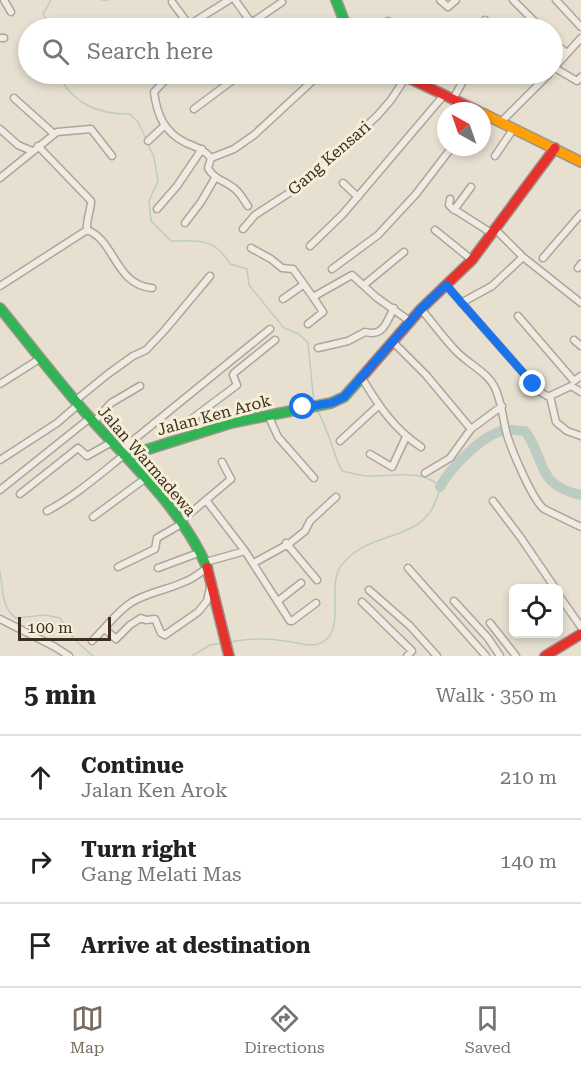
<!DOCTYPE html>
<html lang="en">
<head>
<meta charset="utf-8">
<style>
  :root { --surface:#fff; --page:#f6f6f6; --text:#222; --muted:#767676; --line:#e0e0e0; --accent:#786c5e }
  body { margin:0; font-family:"Roboto Serif",serif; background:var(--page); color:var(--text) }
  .controls { position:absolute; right:18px; bottom:18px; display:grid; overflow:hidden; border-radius:9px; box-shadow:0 3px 9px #0003 }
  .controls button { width:54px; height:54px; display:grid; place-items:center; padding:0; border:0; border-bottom:2px solid var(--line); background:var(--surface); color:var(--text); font:30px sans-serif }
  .compass { position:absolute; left:437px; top:102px; width:54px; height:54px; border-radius:50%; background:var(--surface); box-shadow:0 3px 9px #0003; rotate:320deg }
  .scale { position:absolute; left:18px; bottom:15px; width:93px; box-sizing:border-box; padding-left:6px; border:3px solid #3d2e20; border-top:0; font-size:16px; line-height:21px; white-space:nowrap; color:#3d2e20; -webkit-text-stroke:4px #f7eed8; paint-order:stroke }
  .stop { position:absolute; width:18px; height:18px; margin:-14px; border:4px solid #1a73e8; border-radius:50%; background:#fff }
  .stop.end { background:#1a73e8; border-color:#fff; box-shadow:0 2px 6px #0008 }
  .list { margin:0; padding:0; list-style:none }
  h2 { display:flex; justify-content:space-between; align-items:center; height:78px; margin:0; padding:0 24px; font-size:26px }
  h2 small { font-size:20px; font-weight:400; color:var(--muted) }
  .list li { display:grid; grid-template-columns:39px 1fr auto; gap:18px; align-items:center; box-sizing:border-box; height:84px; padding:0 24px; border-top:2px solid var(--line) }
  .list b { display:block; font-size:22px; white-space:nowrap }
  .list p { margin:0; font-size:20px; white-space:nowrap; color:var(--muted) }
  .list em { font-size:20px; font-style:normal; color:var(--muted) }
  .icon { flex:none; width:33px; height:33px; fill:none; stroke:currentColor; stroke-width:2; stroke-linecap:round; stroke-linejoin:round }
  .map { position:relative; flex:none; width:581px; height:656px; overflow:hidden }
  .search { position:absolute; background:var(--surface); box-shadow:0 3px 9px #0003; left:18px; right:18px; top:18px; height:66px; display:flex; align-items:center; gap:15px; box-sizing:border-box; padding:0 21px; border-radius:33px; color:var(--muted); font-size:22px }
  .sheet { height:330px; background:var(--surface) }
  nav { display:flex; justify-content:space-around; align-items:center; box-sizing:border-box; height:84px; border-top:2px solid var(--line); background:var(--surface); font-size:16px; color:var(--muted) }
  nav a { display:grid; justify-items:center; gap:3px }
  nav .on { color:var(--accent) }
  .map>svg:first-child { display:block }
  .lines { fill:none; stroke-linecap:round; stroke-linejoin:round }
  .stream { stroke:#bcccc2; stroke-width:1.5 }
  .river { stroke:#bcccc2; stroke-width:10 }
  .street-casing { stroke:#ada599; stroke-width:9 }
  .fast-casing { stroke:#9c958a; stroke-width:12 }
  .slow-casing { stroke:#9c958a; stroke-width:12 }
  .jam-casing { stroke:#9c958a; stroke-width:12 }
  .street { stroke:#efebe3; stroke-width:6 }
  .fast { stroke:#30b455; stroke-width:9 }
  .slow { stroke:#ff9f0a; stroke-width:9 }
  .jam { stroke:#e5322d; stroke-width:9 }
  .route { stroke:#1a73e8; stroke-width:8 }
  .labels { text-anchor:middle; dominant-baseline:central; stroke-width:6; stroke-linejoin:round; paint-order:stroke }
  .street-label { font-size:16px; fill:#3d2e20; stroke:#f7eed8 }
</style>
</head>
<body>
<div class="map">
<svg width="581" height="656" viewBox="0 0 581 656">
  <rect width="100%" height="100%" fill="#e7e0d1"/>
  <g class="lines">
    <path class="stream" d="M 102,0 L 109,0
      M 50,28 L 43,14 L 51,0
      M 58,74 C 73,104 97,114 130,114 L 138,122 L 146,139
      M 148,144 L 154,157 L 158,181 L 149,201 L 151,221 L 171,241 C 199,241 214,237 230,264 L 247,269 L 249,285 L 275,317 L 284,328 L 299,334 L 308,343 L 314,404
      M 0,571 C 3,588 1,608 16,618 L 45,615 L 60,618 L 75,640 L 93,656
      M 229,642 C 246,639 268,638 285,641 C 296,642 310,648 321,643 C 347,631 326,586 341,566 C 371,525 428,548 440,487 C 424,468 388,477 366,476 C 358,475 350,473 342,471 C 332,451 329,430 317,410
      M 192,656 L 210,645 L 222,643"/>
    <path class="river" d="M 440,487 C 450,468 483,434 505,430 C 511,429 519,431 525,431 C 547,461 535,485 581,495"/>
    <defs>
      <path id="street" d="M 4,0 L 11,12
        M 235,0 L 255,28
        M 440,0 L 448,7 L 456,0
        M 513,0 L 541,28
        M 556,0 L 581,27
        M 172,2 L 189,25
        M 485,20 L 494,28
        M 184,28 L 229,0
        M 244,28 L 282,2
        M 379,28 L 388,21
        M 0,38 L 4,38
        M 552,40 L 566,53
        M 555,68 L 577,81 L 581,77
        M 552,70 L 581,38
        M 171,74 L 154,92 C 157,115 164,132 186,143 C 196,147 203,149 211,158 L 234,149 L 254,135 L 320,74
        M 14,98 L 54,134
        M 453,99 L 467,74
        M 194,109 L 241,74
        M 501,122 L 549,74
        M 0,129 L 18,145 L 32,151
        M 148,141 L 164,126
        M 495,156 L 514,128
        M 211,158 L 208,168 C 214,180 227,181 236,190 C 241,194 244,201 248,206
        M 0,178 L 57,132 L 91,129 L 112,156
        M 343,183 L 358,197
        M 450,199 L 449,205 L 452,208 L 493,234
        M 157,209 L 177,186 L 202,149
        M 454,210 L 471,187
        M 185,223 L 201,202 L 215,178
        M 243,229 L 255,215 L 306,182 L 377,116 L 391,100 L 406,77
        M 87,230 C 115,240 115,285 152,288
        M 435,230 L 472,260
        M 496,230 L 523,257 L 581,303
        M 310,246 L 343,214 L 444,95
        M 251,248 L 271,259 L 282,268 L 293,269 L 313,297 L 352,275 L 376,297 L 411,322
        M 543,258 L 581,214
        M 578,268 L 581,264
        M 332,269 L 378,235 L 416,194 L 452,147
        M 364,285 L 404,252
        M 446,285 L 539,391 L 547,396 L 550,396
        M 0,286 L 87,230 C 86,218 91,211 91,201 L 38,146
        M 283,299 L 303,285
        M 461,303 L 492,286 L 523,257
        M 421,309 C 433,323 444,339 457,352 C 470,365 489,373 496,390 C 502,405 503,420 507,435 C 512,451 532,499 544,509 L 581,527
        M 518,316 L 574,381 L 581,376
        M 308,324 L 323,312 L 313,297
        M 574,340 L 581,346
        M 393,342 L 426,375 L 471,429
        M 318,348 L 348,341 L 365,332 C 384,337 386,322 394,308
        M 362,378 C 378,405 394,429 421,447
        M 0,384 L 41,358
        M 550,396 L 556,422 L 567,431 L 581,436
        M 550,396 L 571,386 L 581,392
        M 76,400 L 108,374 L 133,356 L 146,350 L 164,331 L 210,276
        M 268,415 L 278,437 L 314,478
        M 94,422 L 111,403 L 140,386
        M 202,432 L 193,418 L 237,385 L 233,375 L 234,373 L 275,340
        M 340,441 L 378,406
        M 120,451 L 270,329
        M 370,454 L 392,467 L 406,437
        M 0,460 L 57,423 L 79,404
        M 425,473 L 450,458 L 471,429 L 502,406
        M 0,490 L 90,418
        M 20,494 L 78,448 L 87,456 L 112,442
        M 206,500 L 245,551 L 290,621 L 292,621 L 316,603
        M 493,501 L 521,538 L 555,588
        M 47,511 C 75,496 99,475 124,455
        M 93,517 L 146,478
        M 181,521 L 231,479 L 222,462
        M 286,543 L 317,580
        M 206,562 L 245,551
        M 254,563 L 290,543 L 305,531 L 310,521 L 336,497
        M 118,567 L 155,549 L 157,538 L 183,523
        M 158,568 L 201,552
        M 408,568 L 486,656
        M 369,590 L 410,626 L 437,656
        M 558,594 L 581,627
        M 278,601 L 301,583
        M 454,601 L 488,638 L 500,656
        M 362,602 L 412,651 L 407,656
        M 0,619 L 55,647 L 69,656
        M 490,623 L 516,656
        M 105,629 L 116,639 L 130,625 L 141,618 L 146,620 L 155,619 L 161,633 L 165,635 L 198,612 L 207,601 L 211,583
        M 92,641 C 106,628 116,612 132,602 C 149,592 167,590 184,582 C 193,579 200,573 208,567"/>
      <path id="fast" d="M 336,0 L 347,28
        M 0,308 C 30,345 59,383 91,419 C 133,466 181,508 207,567
        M 124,455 L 133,454 L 231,423 L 331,403 L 344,397 L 361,378"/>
      <path id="slow" d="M 482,113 L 581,162"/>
      <path id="jam" d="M 400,74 L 478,111
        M 361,378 L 421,309 L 472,260 L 555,148
        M 207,567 L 229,656
        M 545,656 L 581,634"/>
    </defs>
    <use href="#street" class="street-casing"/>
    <use href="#fast" class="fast-casing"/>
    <use href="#slow" class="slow-casing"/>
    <use href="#jam" class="jam-casing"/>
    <use href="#street" class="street"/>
    <use href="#fast" class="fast"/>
    <use href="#slow" class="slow"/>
    <use href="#jam" class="jam"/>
  </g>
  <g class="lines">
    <path class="route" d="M 303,407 L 331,403 L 344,397 L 421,309 L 446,285 L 533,384"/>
  </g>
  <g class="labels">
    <g class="street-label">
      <text transform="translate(329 158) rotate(-41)">Gang Kensari</text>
      <text transform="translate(214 415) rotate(-15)">Jalan Ken Arok</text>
      <text transform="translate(147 461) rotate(49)">Jalan Warmadewa</text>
    </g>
  </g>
</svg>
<div class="controls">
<button><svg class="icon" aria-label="locate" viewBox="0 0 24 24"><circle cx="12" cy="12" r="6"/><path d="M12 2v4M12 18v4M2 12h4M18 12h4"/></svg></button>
</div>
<svg class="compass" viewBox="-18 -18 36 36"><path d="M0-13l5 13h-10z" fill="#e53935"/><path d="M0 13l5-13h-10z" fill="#767676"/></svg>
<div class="scale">100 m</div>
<div class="stop" style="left:303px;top:407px"></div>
<div class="stop end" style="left:533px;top:384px"></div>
<div class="search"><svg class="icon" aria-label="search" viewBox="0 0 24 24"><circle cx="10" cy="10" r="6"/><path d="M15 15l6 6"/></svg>Search here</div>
</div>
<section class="sheet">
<h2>5 min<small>Walk · 350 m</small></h2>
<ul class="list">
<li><svg class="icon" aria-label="ahead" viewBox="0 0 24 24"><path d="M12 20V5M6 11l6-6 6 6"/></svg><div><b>Continue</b><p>Jalan Ken Arok</p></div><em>210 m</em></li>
<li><svg class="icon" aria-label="right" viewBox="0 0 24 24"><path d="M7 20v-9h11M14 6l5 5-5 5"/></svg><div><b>Turn right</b><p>Gang Melati Mas</p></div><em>140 m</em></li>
<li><svg class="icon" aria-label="arrive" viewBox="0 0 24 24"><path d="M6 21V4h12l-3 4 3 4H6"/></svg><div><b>Arrive at destination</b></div></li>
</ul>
</section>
<nav>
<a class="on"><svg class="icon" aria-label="map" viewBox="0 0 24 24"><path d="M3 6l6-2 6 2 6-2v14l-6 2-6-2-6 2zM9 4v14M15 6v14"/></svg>Map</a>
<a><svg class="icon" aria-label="directions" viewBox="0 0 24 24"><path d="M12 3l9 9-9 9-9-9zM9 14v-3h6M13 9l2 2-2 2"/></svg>Directions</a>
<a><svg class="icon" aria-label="saved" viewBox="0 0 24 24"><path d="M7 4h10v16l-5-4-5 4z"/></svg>Saved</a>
</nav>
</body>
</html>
